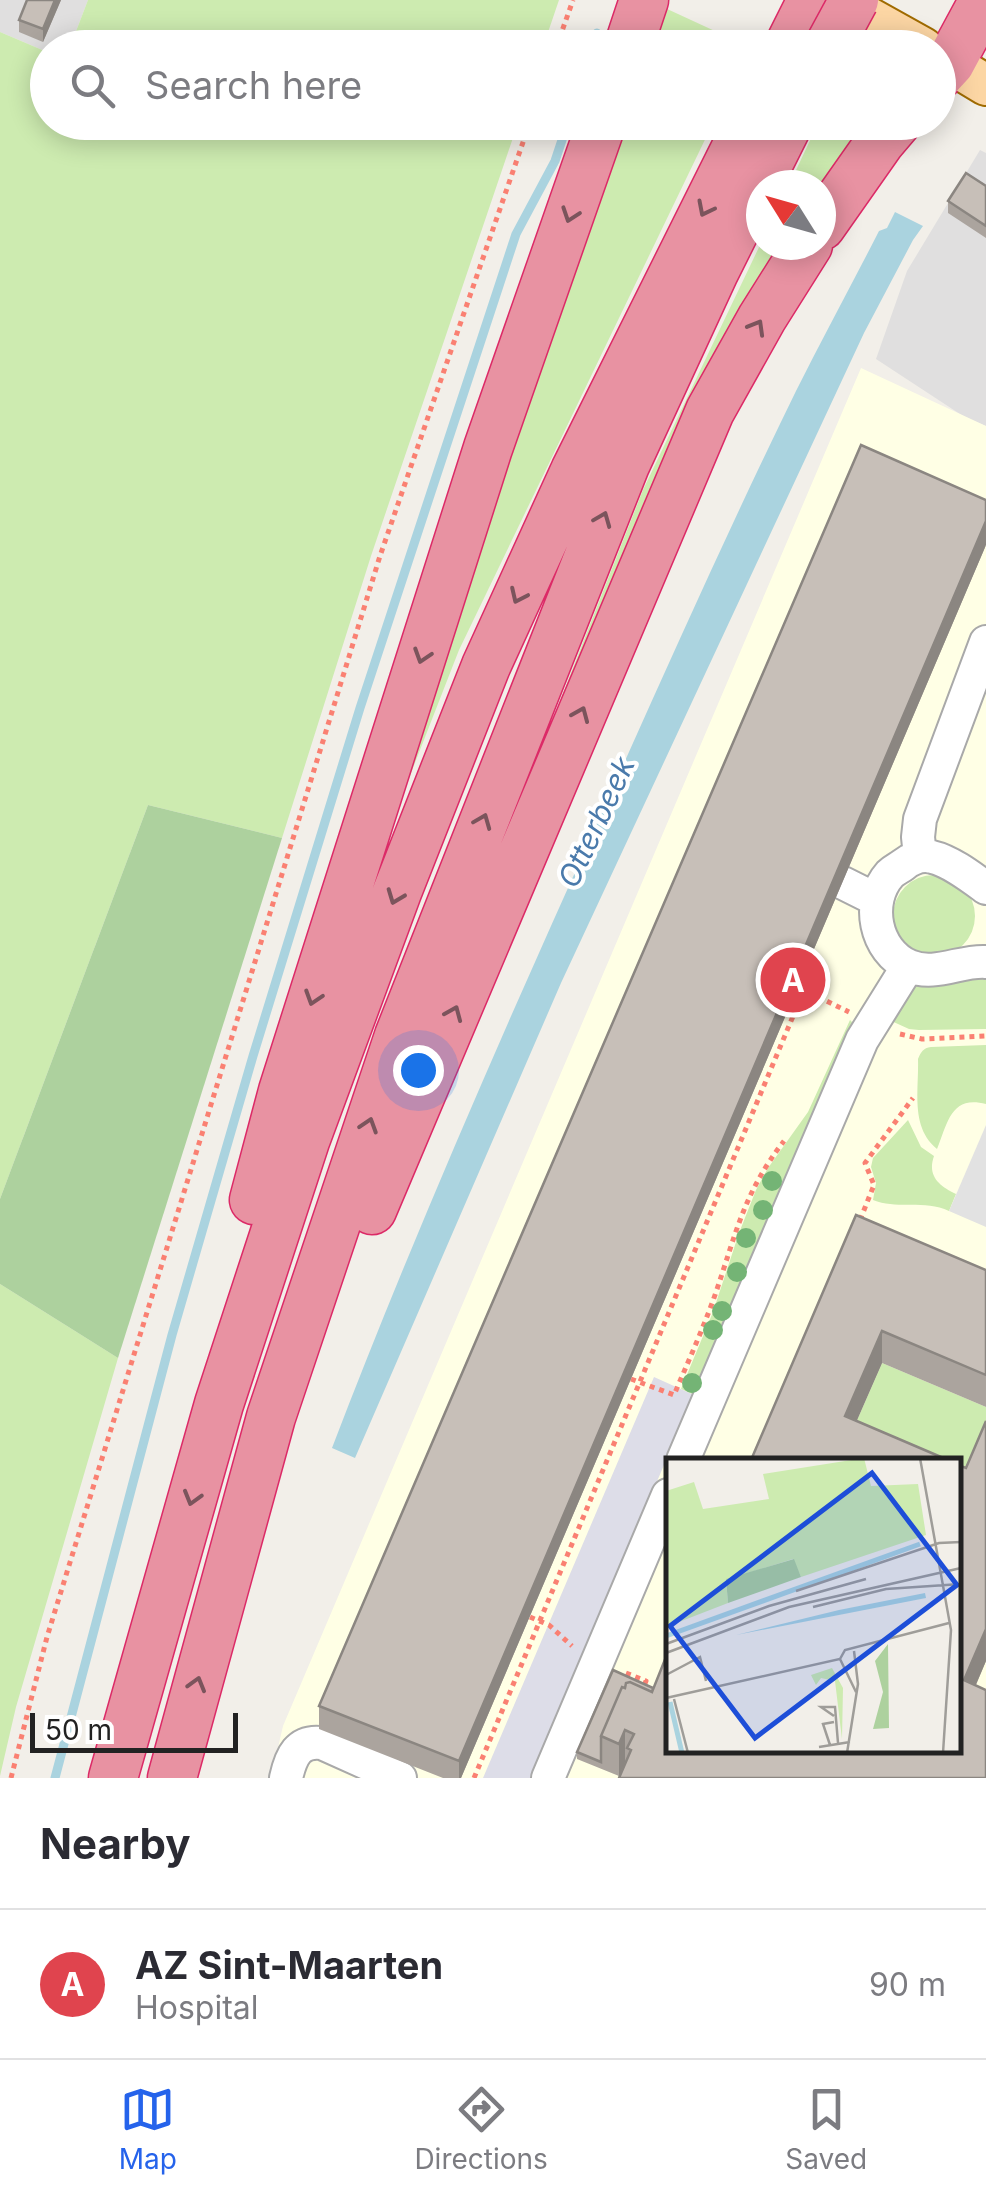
<!DOCTYPE html>
<html lang="en">
<head>
<meta charset="utf-8">
<style>
  :root { --surface:#fff; --page:#f2f2f3; --text:#2b2b33; --muted:#7c7c81; --line:#e1e1e2; --accent:#2563eb }
  body { margin:0; font-family:Inter,sans-serif; background:var(--page); color:var(--text) }
  .compass { position:absolute; left:746px; top:170px; width:90px; height:90px; border-radius:50%; background:var(--surface); box-shadow:0 5px 25px #0003; rotate:307deg }
  .scale { position:absolute; left:30px; bottom:25px; width:208px; box-sizing:border-box; padding-left:10px; border:5px solid #222; border-top:0; font-size:28px; line-height:35px; white-space:nowrap; color:#222; -webkit-text-stroke:8px #fff; paint-order:stroke }
  .you { position:absolute; left:418px; top:1070px; width:35px; height:35px; margin:-25px; border:8px solid #fff; border-radius:50%; background:#1a73e8; box-shadow:0 0 0 15px #1a73e833 }
  .badge { display:grid; place-items:center; width:65px; height:65px; border-radius:50%; background:var(--accent); color:#fff; font-size:32px; font-weight:700 }
  .pin { position:absolute; translate:-50% -50%; border:5px solid #fff; box-shadow:0 2px 10px #0006 }
  .list { margin:0; padding:0; list-style:none }
  h2 { display:flex; justify-content:space-between; align-items:center; height:130px; margin:0; padding:0 40px; font-size:42px }
  h2 small { font-size:32px; font-weight:400; color:var(--muted) }
  .list li { display:grid; grid-template-columns:65px 1fr auto; gap:30px; align-items:center; box-sizing:border-box; height:150px; padding:0 40px; border-top:2px solid var(--line) }
  .list b { display:block; font-size:38px; white-space:nowrap }
  .list p { margin:0; font-size:32px; white-space:nowrap; color:var(--muted) }
  .list em { font-size:32px; font-style:normal; color:var(--muted) }
  .icon { flex:none; width:55px; height:55px; fill:none; stroke:currentColor; stroke-width:2; stroke-linecap:round; stroke-linejoin:round }
  .map { position:relative; flex:none; width:986px; height:1778px; overflow:hidden }
  .search { position:absolute; background:var(--surface); box-shadow:0 5px 25px #0003; left:30px; right:30px; top:30px; height:110px; display:flex; align-items:center; gap:25px; box-sizing:border-box; padding:0 35px; border-radius:55px; color:var(--muted); font-size:38px }
  .sheet { height:280px; background:var(--surface) }
  nav { display:flex; justify-content:space-around; align-items:center; box-sizing:border-box; height:140px; border-top:2px solid var(--line); background:var(--surface); font-size:28px; color:var(--muted) }
  nav a { display:grid; justify-items:center; gap:5px }
  nav .on { color:var(--accent) }
  .map>svg:first-child { display:block }
  .residential { fill:#e0dfdf }
  .education { fill:#ffffe5; fill-rule:evenodd }
  .grass { fill:#cdebb0 }
  .forest { fill:#add19e }
  .parking { fill:#e2e2e2 }
  .plaza { fill:#dddde8 }
  .water { fill:#aad3df }
  .lines { fill:none; stroke-linecap:round; stroke-linejoin:round }
  .stream { stroke:#aad3df; stroke-width:9 }
  .minor-casing { stroke:#a9a9a9; stroke-width:36 }
  .major-casing { stroke:#a06b00; stroke-width:44 }
  .highway-casing { stroke:#dc2a67; stroke-width:51 }
  .path { stroke:#fa8072; stroke-width:5; stroke-dasharray:5 5; stroke-linecap:butt }
  .minor { stroke:#fff; stroke-width:32 }
  .major { stroke:#fcd6a4; stroke-width:40 }
  .highway { stroke:#e892a2; stroke-width:48 }
  .highway-bridge-casing { stroke:#dc2a67; stroke-width:51; stroke-linecap:butt }
  .highway-bridge { stroke:#e892a2; stroke-width:48 }
  .tree { fill:#74b475 }
  .wall { fill:#aba49e }
  .shaded-wall { fill:#8b8681 }
  .building { fill:#c7bfb8; stroke:#8b8681; stroke-width:2.5 }
  .oneway { stroke:#7b545c }
  .labels { text-anchor:middle; dominant-baseline:central; stroke-width:8; stroke-linejoin:round; paint-order:stroke }
  .water-label { font-size:30px; font-style:italic; fill:#4a7aab; stroke:#fff }
  .inset-river { fill:none; stroke:#aad3df; stroke-width:5 }
  .inset-road { fill:none; stroke:#9f9d99; stroke-width:2.5 }
  .view { fill:#1d4ed8; fill-opacity:0.15; stroke:#1d4ed8; stroke-width:5 }
  .inset-edge { fill:none; stroke:#222; stroke-width:5 }
</style>
</head>
<body>
<div class="map">
<svg width="986" height="1778" viewBox="0 0 986 1778">
  <rect width="100%" height="100%" fill="#f2efe9"/>
  <path class="residential" d="M 0,0 L 88,0 L 70,47 L 48,48 L 47,52 L 0,32 Z
    M 980,150 L 986,153 L 986,426 L 966,418 L 876,359 L 907,271 Z"/>
  <path class="education" d="M 861,368 L 986,426 L 986,1778 L 271,1778 L 283,1726 ZM 668,1460 L 958,1460 L 958,1750 L 668,1750 Z"/>
  <path class="grass" d="M 88,0 L 559,0 L 543,47 L 70,47 Z
    M 665,8 L 743,44 L 741,48 L 651,48 Z
    M 0,32 L 47,52 L 48,122 L 518,123 L 371,556 L 282,838 L 148,805 L 0,1199 Z
    M 624,123 L 713,123 L 459,650 L 349,932 L 500,472 Z
    M 830,123 L 865,123 L 821,185 L 789,185 L 814,132 L 821,134 Z
    M 761,243 L 761,245 L 785,245 L 430,1031 L 643,490 Z
    M893 916a41 41 0 1 1 82 0a41 41 0 1 1-82 0Z
    M 986,973 L 986,1029 L 919,1030 L 909,1029 L 887,1019 L 906,992 L 918,984 Z
    M 850,1020 L 853,1023 L 694,1395 L 681,1389 L 713,1312 L 739,1233 L 756,1190 L 768,1168 L 808,1112 Z
    M 986,1045 L 986,1104 C 951,1095 948,1122 937,1149 C 910,1127 919,1090 918,1059 C 921,1052 923,1048 931,1047 Z
    M 908,1120 L 921,1147 L 934,1156 C 927,1176 939,1186 956,1194 L 949,1211 C 924,1199 898,1210 873,1200 L 876,1183 L 871,1167 L 873,1158 Z
    M 0,1284 L 118,1358 L 16,1707 L 0,1776 Z
    M 882,1363 L 986,1407 L 986,1453 L 959,1497 L 958,1460 L 873,1460 L 845,1448 Z"/>
  <path class="forest" d="M 148,805 L 282,838 L 118,1358 L 0,1284 L 0,1199 Z"/>
  <path class="parking" d="M 986,1125 L 986,1227 L 949,1211 Z"/>
  <path class="plaza" d="M 654,1377 L 694,1395 L 530,1778 L 483,1778 Z"/>
  <path class="water" d="M 895,212 L 923,226 L 913,240 L 864,333 L 561,983 L 355,1458 L 332,1448 C 412,1239 502,1034 594,830 C 660,683 725,536 796,391 C 823,337 852,284 879,231 L 887,228 Z"/>
  <g class="lines">
    <path class="stream" d="M 593,48 L 597,33
      M 55,1778 L 172,1335 L 253,1056 L 360,708 L 516,234 L 555,161 L 568,122"/>
    <defs>
      <path id="minor" d="M 920,856 L 918,837 L 920,819 L 986,642
        M 843,883 L 877,900
        M 986,888 C 971,877 950,861 932,857 C 921,854 912,858 903,865 C 899,868 894,870 890,874 C 865,902 875,951 909,966 C 935,977 961,960 986,962
        M 683,1460 L 862,1040 L 908,966
        M 286,1778 C 291,1756 298,1740 322,1743 L 400,1778
        M 548,1778 L 668,1495"/>
      <path id="major" d="M 837,0 L 923,48
        M 938,56 L 986,85"/>
      <path id="highway" d="M 628,48 L 644,0
        M 788,48 L 812,0
        M 938,76 L 950,63 L 984,0
        M 821,226 L 880,142 L 897,122
        M 254,1200 L 283,1091 L 488,448 L 602,122
        M 372,1210 L 710,411 L 762,318 L 808,245
        M 113,1778 L 219,1404 L 305,1141 L 397,892 L 486,666 L 575,471 L 749,122
        M 172,1778 L 271,1417 L 399,1036 L 625,465 L 714,272 L 789,122"/>
    </defs>
    <use href="#minor" class="minor-casing"/>
    <use href="#major" class="major-casing"/>
    <use href="#highway" class="highway-casing"/>
    <path class="path" d="M 556,48 L 573,0
      M 900,1034 L 922,1039 L 986,1036
      M 860,1220 L 874,1185 L 865,1163 L 913,1098
      M 631,1379 L 674,1395 C 688,1362 703,1329 715,1295 C 736,1234 743,1194 784,1141
      M 530,1617 L 549,1625 L 572,1646
      M 626,1673 L 646,1681 L 643,1688
      M 11,1778 L 47,1637 L 380,556 L 530,122
      M 474,1778 L 804,990 L 849,1012"/>
    <use href="#minor" class="minor"/>
    <use href="#major" class="major"/>
    <use href="#highway" class="highway"/>
    <defs>
      <path id="highway-bridge" d="M 828,48 L 854,0"/>
    </defs>
    <use href="#highway-bridge" class="highway-bridge-casing"/>
    <use href="#highway-bridge" class="highway-bridge"/>
  </g>
  <g class="tree">
    <circle cx="772" cy="1181" r="10"/>
    <circle cx="763" cy="1210" r="10"/>
    <circle cx="746" cy="1238" r="10"/>
    <circle cx="737" cy="1272" r="10"/>
    <circle cx="722" cy="1311" r="10"/>
    <circle cx="713" cy="1330" r="10"/>
    <circle cx="692" cy="1383" r="10"/>
  </g>
  <path class="wall" d="M 27,0 L 61,0 L 43,42 L 19,32 L 19,20 Z
    M 986,186 L 986,238 L 948,213 L 948,201 Z
    M 986,545 L 461,1778 L 443,1778 L 319,1729 L 319,1706 Z
    M 856,1215 L 986,1270 L 986,1407 L 882,1363 L 856,1421 L 751,1460 Z
    M 986,1421 L 986,1661 L 976,1685 L 986,1690 L 986,1778 L 619,1778 L 626,1763 L 619,1776 L 577,1759 L 577,1752 L 613,1670 L 653,1688 L 668,1652 L 668,1750 L 958,1750 L 958,1465 L 966,1468 Z"/>
  <path class="shaded-wall" d="M 55,0 L 61,0 L 43,42 L 43,29 Z
    M 986,521 L 986,545 L 461,1778 L 459,1778 L 459,1761 Z
    M 882,1331 L 882,1363 L 845,1448 L 845,1416 Z
    M 986,1629 L 986,1661 L 964,1712 L 964,1680 Z
    M 625,1730 L 625,1762 L 619,1776 L 619,1744 Z"/>
  <path class="building" d="M 27,0 L 55,0 L 43,29 L 19,20 Z
    M 966,173 L 986,186 L 986,226 L 948,201 Z
    M 861,445 L 986,500 L 986,521 L 459,1761 L 319,1706 Z
    M 856,1215 L 986,1270 L 986,1375 L 882,1331 L 845,1416 L 948,1460 L 751,1460 Z
    M 986,1421 L 986,1629 L 964,1680 L 986,1690 L 986,1778 L 619,1778 L 631,1750 L 627,1748 L 634,1734 L 625,1730 L 619,1744 L 601,1736 L 622,1687 L 625,1688 L 626,1683 L 630,1682 L 652,1692 L 668,1652 L 668,1750 L 958,1750 L 958,1465 L 966,1468 Z
    M 613,1670 L 653,1688 L 652,1692 L 630,1682 L 626,1683 L 625,1688 L 622,1687 L 601,1736 L 601,1762 L 577,1752 Z"/>
  <defs><path id="oneway-chevron" d="M-2-3.5L2.5 0L-2 3.5" fill="none" stroke-width="1.6" stroke-linecap="round" stroke-linejoin="round" transform="scale(2.5)"/></defs>
  <g class="oneway">
    <use href="#oneway-chevron" transform="translate(705 209) rotate(117)"/>
    <use href="#oneway-chevron" transform="translate(570 215) rotate(109)"/>
    <use href="#oneway-chevron" transform="translate(757 327) rotate(-60)"/>
    <use href="#oneway-chevron" transform="translate(603 519) rotate(-68)"/>
    <use href="#oneway-chevron" transform="translate(518 596) rotate(115)"/>
    <use href="#oneway-chevron" transform="translate(422 656) rotate(108)"/>
    <use href="#oneway-chevron" transform="translate(581 714) rotate(-67)"/>
    <use href="#oneway-chevron" transform="translate(483 821) rotate(-68)"/>
    <use href="#oneway-chevron" transform="translate(395 897) rotate(111)"/>
    <use href="#oneway-chevron" transform="translate(313 998) rotate(108)"/>
    <use href="#oneway-chevron" transform="translate(454 1013) rotate(-67)"/>
    <use href="#oneway-chevron" transform="translate(369 1125) rotate(-72)"/>
    <use href="#oneway-chevron" transform="translate(192 1498) rotate(106)"/>
    <use href="#oneway-chevron" transform="translate(197 1684) rotate(-74)"/>
  </g>
  <g class="labels">
    <g class="water-label">
      <text transform="translate(596 822) rotate(-65)">Otterbeek</text>
    </g>
  </g>
  <g transform="translate(666 1458)">
    <rect width="295" height="295" fill="#f2efe9"/>
    <path d="M 198,0 L 205,28 L 252,26 L 260,77 L 135,119 L 127,101 L 60,122 L 62,145 L 0,169 L 0,33 L 28,24 L 37,51 L 103,41 L 97,16 ZM 166,210 L 177,230 L 176,281 L 169,223 L 155,220 L 150,227 L 145,217 Z" fill="#cdebb0"/>
    <path d="M 128,101 L 135,119 L 62,145 L 60,121 ZM 222,186 L 223,270 L 207,271 L 217,234 L 209,203 Z" fill="#add19e"/>
    <path d="M 259,135 L 260,140 L 70,177 L 173,152 Z" fill="#aad3df"/>
    <path class="inset-river" d="M 0,178 L 254,86M 4,244 L 16,295"/>
    <path class="inset-road" d="M 254,0 L 285,172 L 277,295M 130,133 L 273,85 L 295,84M 147,149 L 220,131 L 295,126M 0,186 L 103,148 L 200,121M 0,195 L 123,149 L 295,110M 174,201 L 190,234M 0,217 L 34,199 L 40,223M 0,240 L 174,201 L 179,192 L 283,165M 8,241 L 22,295M 168,258 L 155,249 L 169,249 L 172,285M 164,287 L 157,266 L 168,264M 153,289 L 184,284M 181,295 L 192,226 L 188,193"/>
    <path class="view" d="M 206,15 L 291,127 L 89,280 L 4,168 Z"/>
    <rect width="295" height="295" class="inset-edge"/>
  </g>
</svg>
<svg class="compass" viewBox="-18 -18 36 36"><path d="M0-13l5 13h-10z" fill="#e53935"/><path d="M0 13l5-13h-10z" fill="#7c7c81"/></svg>
<div class="scale">50 m</div>
<div class="you"></div>
<div class="pin badge" style="left:793px;top:980px;background:#e0444e">A</div>
<div class="search"><svg class="icon" aria-label="search" viewBox="0 0 24 24"><circle cx="10" cy="10" r="6"/><path d="M15 15l6 6"/></svg>Search here</div>
</div>
<section class="sheet">
<h2>Nearby<small></small></h2>
<ul class="list">
<li><span class="badge" style="background:#e0444e">A</span><div><b>AZ Sint-Maarten</b><p>Hospital</p></div><em>90 m</em></li>
</ul>
</section>
<nav>
<a class="on"><svg class="icon" aria-label="map" viewBox="0 0 24 24"><path d="M3 6l6-2 6 2 6-2v14l-6 2-6-2-6 2zM9 4v14M15 6v14"/></svg>Map</a>
<a><svg class="icon" aria-label="directions" viewBox="0 0 24 24"><path d="M12 3l9 9-9 9-9-9zM9 14v-3h6M13 9l2 2-2 2"/></svg>Directions</a>
<a><svg class="icon" aria-label="saved" viewBox="0 0 24 24"><path d="M7 4h10v16l-5-4-5 4z"/></svg>Saved</a>
</nav>
</body>
</html>
